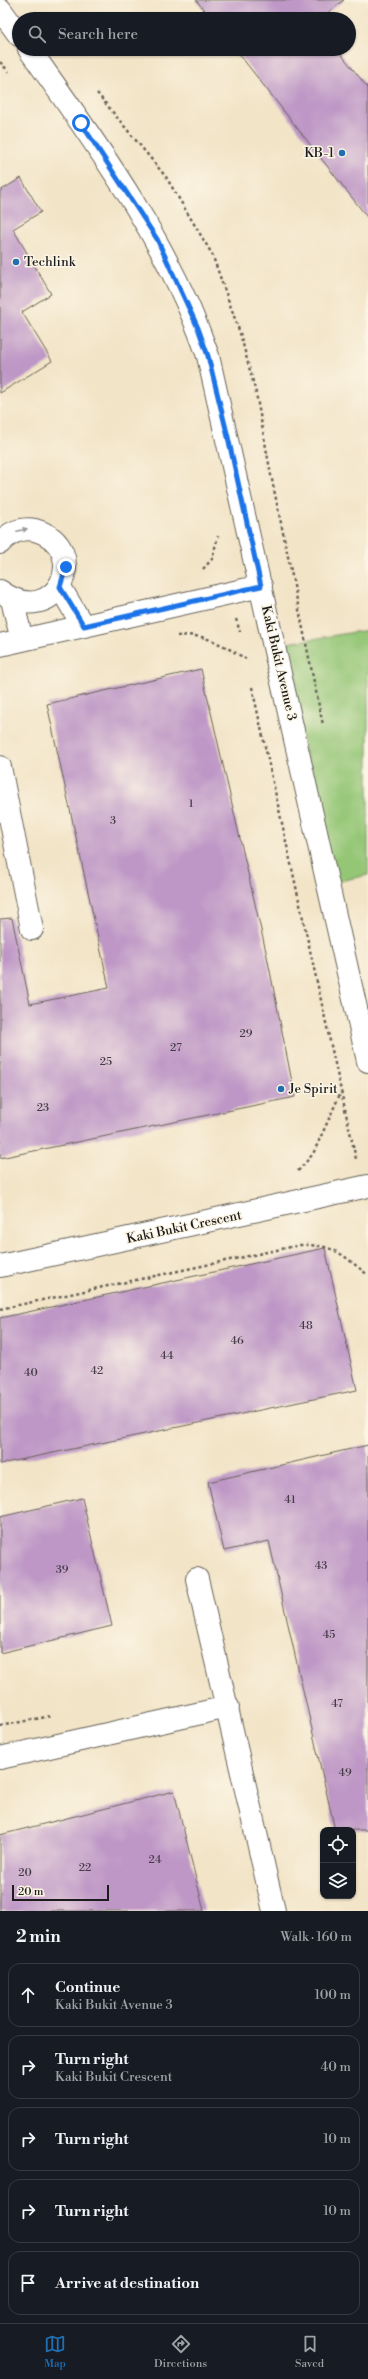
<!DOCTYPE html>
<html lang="en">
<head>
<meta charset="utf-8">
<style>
  :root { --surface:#171b24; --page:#242831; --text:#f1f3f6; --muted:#9ea1a6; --line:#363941; --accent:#1f6fb2 }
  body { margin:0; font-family:"Libre Bodoni",serif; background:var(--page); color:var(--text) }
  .controls { position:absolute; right:12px; bottom:12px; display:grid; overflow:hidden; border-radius:8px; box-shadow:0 1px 3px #0004 }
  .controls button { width:36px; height:36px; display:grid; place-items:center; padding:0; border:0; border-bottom:1px solid var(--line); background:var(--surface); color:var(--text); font:20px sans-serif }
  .scale { position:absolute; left:12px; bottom:10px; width:97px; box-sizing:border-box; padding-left:4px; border:2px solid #1c1c1c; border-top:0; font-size:11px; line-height:14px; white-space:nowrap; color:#1c1c1c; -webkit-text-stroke:3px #fcf5e5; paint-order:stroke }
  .stop { position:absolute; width:12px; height:12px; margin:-9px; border:3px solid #1a73e8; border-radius:50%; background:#fff }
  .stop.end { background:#1a73e8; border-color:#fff; box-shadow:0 1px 4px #0008 }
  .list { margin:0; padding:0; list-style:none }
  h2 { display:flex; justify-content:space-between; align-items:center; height:52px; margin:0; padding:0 16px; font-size:17px }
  h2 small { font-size:13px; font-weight:400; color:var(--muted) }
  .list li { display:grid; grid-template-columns:26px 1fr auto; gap:12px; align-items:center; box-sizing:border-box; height:64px; margin:0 8px 8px; padding:0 8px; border:1px solid var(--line); border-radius:12px }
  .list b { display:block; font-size:15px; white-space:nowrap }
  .list p { margin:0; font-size:13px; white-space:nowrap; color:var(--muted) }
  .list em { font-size:13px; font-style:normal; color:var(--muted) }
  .icon { flex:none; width:22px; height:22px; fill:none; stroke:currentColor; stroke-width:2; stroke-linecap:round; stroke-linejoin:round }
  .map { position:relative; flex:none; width:368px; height:1911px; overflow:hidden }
  .search { position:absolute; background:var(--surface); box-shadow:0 1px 3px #0004; left:12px; right:12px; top:12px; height:44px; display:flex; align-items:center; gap:10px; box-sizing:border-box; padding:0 14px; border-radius:22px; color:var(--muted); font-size:15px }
  .sheet { height:412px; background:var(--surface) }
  nav { display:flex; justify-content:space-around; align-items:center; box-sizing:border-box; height:56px; border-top:1px solid var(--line); background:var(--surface); font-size:11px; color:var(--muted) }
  nav a { display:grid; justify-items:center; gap:2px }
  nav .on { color:var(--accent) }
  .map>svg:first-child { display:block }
  .green { fill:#94c676; stroke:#587149 }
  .building { fill:#be97c6 }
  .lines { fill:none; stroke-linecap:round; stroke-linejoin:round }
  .minor-casing { stroke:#676258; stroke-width:24 }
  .path { stroke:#676258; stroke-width:2.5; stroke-dasharray:3 3; stroke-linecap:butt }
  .minor { stroke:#fff; stroke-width:22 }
  .oneway { fill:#999 }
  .route { stroke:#1a73e8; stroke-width:5 }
  .poi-dot { fill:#1f6fb2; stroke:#fcf5e5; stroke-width:1.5 }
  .labels { text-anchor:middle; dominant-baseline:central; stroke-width:3; stroke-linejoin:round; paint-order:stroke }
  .number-label { font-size:11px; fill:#443b46 }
  .poi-label { font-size:13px; fill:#1c1c1c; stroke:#fcf5e5; text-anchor:start }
  .street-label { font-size:13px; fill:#1c1c1c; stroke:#fcf5e5 }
</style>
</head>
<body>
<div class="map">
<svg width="368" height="1911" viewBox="0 0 368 1911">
  <rect width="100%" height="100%" fill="#fcf5e5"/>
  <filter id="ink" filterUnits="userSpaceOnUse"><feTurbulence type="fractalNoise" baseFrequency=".025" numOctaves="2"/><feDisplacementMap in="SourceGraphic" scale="8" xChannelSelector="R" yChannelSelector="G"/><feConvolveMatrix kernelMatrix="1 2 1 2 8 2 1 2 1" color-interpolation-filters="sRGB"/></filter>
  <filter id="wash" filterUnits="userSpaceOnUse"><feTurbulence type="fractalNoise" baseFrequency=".012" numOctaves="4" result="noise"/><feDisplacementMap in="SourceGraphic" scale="16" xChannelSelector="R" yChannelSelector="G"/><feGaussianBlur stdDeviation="0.9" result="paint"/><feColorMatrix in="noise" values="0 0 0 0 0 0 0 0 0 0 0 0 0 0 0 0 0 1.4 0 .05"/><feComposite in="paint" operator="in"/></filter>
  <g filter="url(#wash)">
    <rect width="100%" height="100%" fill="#f2e4c7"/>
    <path class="green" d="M 368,630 L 368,875 L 335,882 L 281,644 Z"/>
    <g id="blocks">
      <path class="building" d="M 196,0 L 344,0 L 320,19 L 211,19 Z
        M 235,49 L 337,49 L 368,88 L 368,218 Z
        M 21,178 L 41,212 L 13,229 L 51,294 L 22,312 L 52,361 L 0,393 L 0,191 Z
        M 201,669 L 267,956 L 295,1097 L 0,1158 L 0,919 L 12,918 L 30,1004 L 109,988 L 47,704 Z
        M 325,1248 L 357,1390 L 0,1464 L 0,1318 Z
        M 368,1445 L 368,1830 L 335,1830 L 269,1541 L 224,1551 L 208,1482 Z
        M 82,1498 L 112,1626 L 0,1653 L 0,1517 Z
        M 174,1791 L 204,1911 L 0,1911 L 0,1835 Z"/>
    </g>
  </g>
  <g filter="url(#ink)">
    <use href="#blocks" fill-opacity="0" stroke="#676258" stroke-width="1"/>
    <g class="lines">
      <defs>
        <path id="minor" d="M 0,9 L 19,35
          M 29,49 C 98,146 169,243 208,356 L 368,1061
          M 0,543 C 9,533 21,527 35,530 C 94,547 57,633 0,591
          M 60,587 L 83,626
          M 12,600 L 22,640
          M 0,645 L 261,586
          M 0,767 L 32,929
          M 0,1266 L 368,1186
          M 197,1579 L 274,1911
          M 0,1758 L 228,1707"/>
      </defs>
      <use href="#minor" class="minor-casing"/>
      <path class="path" d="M 0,62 L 9,72
        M 97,93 L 166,177 L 212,254 L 240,333 L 256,393 L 271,475 L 323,725
        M 203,569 L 212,559 L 218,536
        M 236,619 L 240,632
        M 177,636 C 204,632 224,646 246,659
        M 252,687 L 356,1159
        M 298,1171 L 313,1154 L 341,1092
        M 0,1309 L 300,1245 C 335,1244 342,1255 368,1275
        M 0,1726 L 51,1716"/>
      <use href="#minor" class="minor"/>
    </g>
    <defs><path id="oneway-solid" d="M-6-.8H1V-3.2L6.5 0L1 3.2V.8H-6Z"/></defs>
    <use class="oneway" href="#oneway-solid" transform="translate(22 530) rotate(-14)"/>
  </g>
  <g class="lines" filter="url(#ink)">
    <path class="route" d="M 66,567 L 60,587 L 84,626 L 261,586 L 228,437 L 208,356 L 198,328 L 157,239 L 81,123"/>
  </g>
  <g class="poi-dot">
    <circle cx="342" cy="153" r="4"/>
    <circle cx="16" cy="262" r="4"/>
    <circle cx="281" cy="1089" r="4"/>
  </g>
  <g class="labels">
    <g class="number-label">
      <text x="191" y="804">1</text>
      <text x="113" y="821">3</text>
      <text x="246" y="1034">29</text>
      <text x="176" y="1048">27</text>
      <text x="106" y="1062">25</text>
      <text x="43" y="1108">23</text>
      <text x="306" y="1326">48</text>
      <text x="237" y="1341">46</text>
      <text x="167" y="1356">44</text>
      <text x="97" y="1371">42</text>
      <text x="31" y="1373">40</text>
      <text x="290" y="1500">41</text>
      <text x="321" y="1566">43</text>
      <text x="62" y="1570">39</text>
      <text x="329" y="1635">45</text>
      <text x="337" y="1704">47</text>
      <text x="345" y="1773">49</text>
      <text x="155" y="1860">24</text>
      <text x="85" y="1868">22</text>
      <text x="25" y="1873">20</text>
    </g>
    <g class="poi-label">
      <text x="334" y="153" text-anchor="end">KB-1</text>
      <text x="24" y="262">Techlink</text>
      <text x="289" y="1089">Je Spirit</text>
    </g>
    <g class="street-label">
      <text transform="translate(279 663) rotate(77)">Kaki Bukit Avenue 3</text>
      <text transform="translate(184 1227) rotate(-12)">Kaki Bukit Crescent</text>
    </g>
  </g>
</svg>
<div class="controls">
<button><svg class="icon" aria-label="locate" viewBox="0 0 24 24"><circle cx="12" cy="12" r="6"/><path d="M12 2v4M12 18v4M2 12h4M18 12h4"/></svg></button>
<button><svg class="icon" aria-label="layers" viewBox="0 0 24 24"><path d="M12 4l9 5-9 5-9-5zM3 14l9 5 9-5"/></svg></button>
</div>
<div class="scale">20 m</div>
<div class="stop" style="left:81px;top:123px"></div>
<div class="stop end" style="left:66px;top:567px"></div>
<div class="search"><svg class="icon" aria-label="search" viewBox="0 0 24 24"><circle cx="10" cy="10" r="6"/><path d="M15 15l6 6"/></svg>Search here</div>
</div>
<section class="sheet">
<h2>2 min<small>Walk · 160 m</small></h2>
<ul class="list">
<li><svg class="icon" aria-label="ahead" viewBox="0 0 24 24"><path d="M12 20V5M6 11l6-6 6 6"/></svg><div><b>Continue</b><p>Kaki Bukit Avenue 3</p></div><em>100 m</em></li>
<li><svg class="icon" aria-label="right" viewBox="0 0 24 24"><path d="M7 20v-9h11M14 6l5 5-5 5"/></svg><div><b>Turn right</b><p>Kaki Bukit Crescent</p></div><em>40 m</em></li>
<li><svg class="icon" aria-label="right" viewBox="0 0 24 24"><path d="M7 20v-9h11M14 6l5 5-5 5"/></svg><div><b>Turn right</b></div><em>10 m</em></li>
<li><svg class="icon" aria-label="right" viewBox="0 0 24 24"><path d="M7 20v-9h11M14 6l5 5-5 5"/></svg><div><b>Turn right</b></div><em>10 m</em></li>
<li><svg class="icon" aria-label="arrive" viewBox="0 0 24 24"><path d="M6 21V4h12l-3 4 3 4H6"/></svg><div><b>Arrive at destination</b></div></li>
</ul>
</section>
<nav>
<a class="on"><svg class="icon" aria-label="map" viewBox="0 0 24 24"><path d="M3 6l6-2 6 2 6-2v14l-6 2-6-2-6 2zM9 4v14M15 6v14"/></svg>Map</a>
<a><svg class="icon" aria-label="directions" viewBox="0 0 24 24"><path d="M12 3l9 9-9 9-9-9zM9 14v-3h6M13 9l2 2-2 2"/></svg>Directions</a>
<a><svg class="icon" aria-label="saved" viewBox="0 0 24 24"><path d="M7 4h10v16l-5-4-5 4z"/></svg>Saved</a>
</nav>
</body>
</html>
